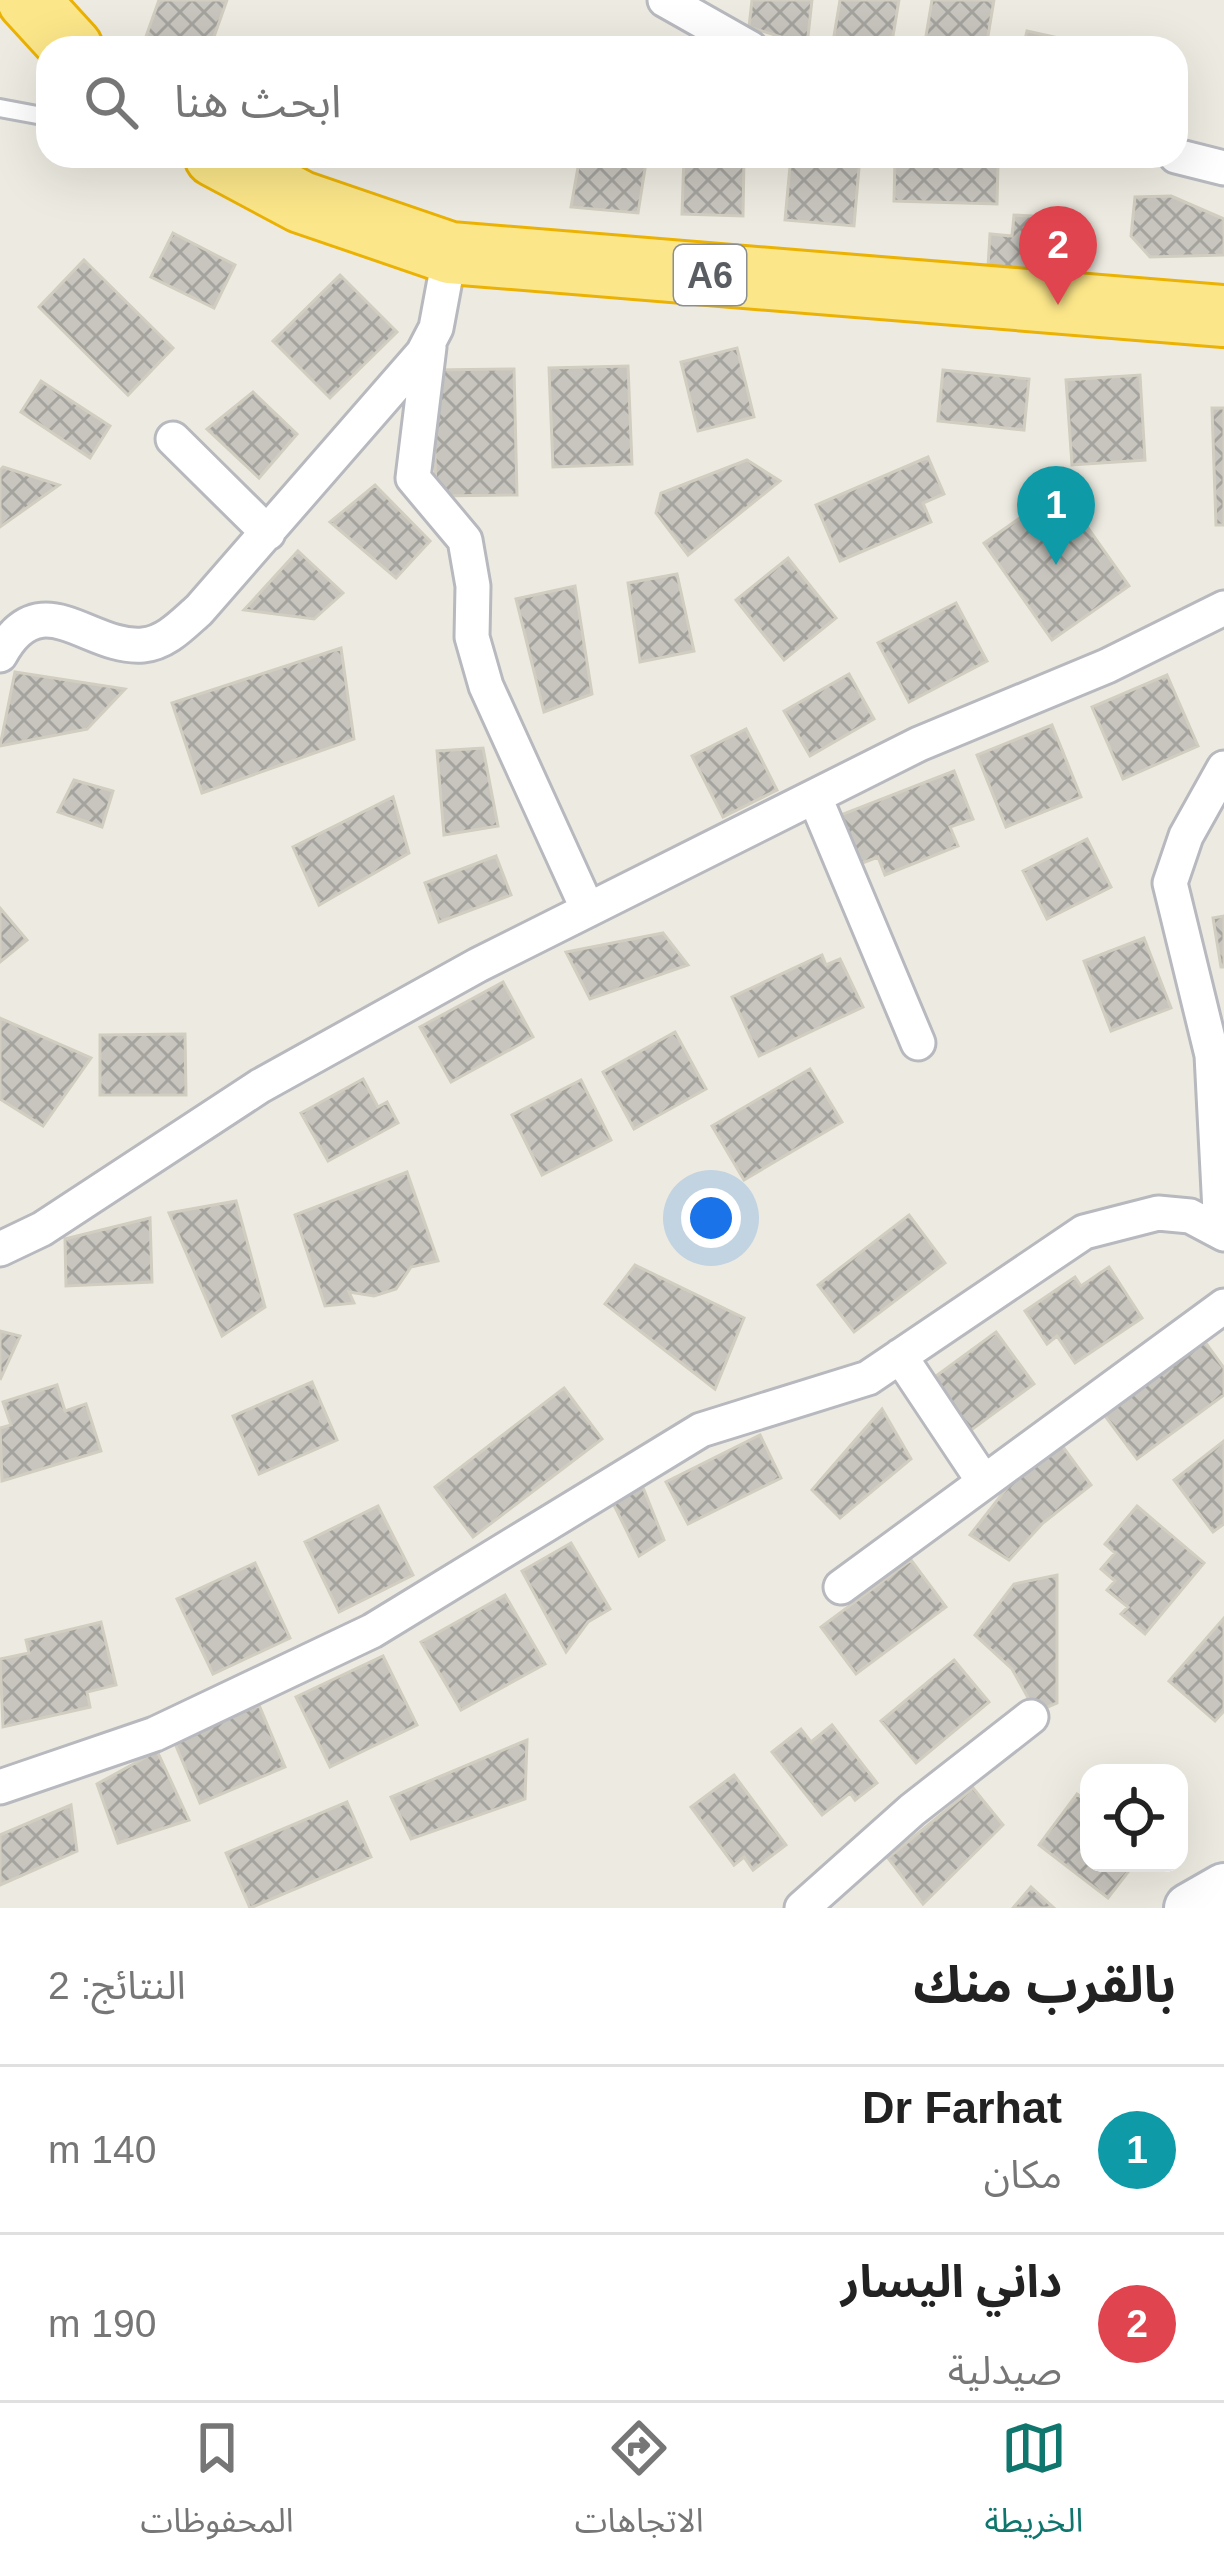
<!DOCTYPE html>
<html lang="ar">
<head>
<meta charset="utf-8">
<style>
  :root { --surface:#fff; --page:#f2f2f2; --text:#222; --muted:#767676; --line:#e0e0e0; --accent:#0f766e }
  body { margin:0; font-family:Arial,"Noto Sans Arabic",sans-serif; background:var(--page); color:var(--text); direction:rtl }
  .controls { position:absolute; right:36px; bottom:36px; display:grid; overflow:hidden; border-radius:24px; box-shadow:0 12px 48px #0002 }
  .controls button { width:108px; height:108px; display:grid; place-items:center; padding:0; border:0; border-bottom:3px solid var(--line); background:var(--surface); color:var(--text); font:60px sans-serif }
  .you { position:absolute; left:711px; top:1218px; width:42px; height:42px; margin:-30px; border:9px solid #fff; border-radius:50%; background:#1a73e8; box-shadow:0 0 0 18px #1a73e833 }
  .badge { display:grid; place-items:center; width:78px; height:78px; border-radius:50%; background:var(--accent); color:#fff; font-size:39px; font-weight:700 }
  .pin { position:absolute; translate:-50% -99px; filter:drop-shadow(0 3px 6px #0008) }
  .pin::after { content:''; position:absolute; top:63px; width:42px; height:36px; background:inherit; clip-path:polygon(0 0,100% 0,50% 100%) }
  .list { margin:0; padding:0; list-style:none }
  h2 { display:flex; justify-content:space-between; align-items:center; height:156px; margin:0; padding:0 48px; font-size:51px }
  h2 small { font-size:39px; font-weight:400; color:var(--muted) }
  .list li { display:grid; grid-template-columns:78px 1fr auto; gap:36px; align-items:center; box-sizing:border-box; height:168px; padding:0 48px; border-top:3px solid var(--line) }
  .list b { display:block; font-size:45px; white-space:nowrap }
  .list p { margin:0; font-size:39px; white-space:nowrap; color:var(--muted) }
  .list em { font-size:39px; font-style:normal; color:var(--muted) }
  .icon { flex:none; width:66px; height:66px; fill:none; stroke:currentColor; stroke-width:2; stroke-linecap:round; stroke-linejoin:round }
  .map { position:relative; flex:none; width:1224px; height:1908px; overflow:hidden; direction:ltr }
  .search { position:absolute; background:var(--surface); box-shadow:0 12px 48px #0002; left:36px; right:36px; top:36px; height:132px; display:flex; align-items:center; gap:30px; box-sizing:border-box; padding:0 42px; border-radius:36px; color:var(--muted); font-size:45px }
  .sheet { height:492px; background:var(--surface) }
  nav { display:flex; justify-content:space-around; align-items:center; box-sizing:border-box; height:168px; border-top:3px solid var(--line); background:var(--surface); font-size:33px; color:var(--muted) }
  nav a { display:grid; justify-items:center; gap:6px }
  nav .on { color:var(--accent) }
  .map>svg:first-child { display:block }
  .building { fill:url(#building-cross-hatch); stroke:#d1cdc0; stroke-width:3 }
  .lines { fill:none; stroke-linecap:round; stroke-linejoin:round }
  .lane-casing { stroke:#b7b9be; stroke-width:22 }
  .street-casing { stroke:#b7b9be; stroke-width:39 }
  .secondary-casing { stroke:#b7bac0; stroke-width:54 }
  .highway-casing { stroke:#ebb203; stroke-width:66 }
  .lane { stroke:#fff; stroke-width:16 }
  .street { stroke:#fff; stroke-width:33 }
  .secondary { stroke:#fff; stroke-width:48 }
  .highway { stroke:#fbe689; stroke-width:60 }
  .labels { text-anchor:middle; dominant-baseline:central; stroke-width:9; stroke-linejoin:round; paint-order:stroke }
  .shield { fill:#fff; stroke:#8c8e91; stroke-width:3 }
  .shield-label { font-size:36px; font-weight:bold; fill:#5a5d62 }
</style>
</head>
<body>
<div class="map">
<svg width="1224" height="1908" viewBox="0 0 1224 1908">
  <defs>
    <pattern id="building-cross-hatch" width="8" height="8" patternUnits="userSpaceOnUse" patternTransform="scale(3)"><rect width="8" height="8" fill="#c8c5be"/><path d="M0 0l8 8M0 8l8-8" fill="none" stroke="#a5a39e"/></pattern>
  </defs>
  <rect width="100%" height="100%" fill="#edebe1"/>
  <path class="building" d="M 159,0 L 227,0 L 210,48 L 161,48 L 144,42 Z
    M 752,0 L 812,0 L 807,45 L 749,27 Z
    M 840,0 L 899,0 L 891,48 L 832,48 Z
    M 932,0 L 994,0 L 986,48 L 924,48 Z
    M 1027,31 L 1099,47 L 1099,48 L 1023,48 Z
    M 580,156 L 647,156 L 638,213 L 571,207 Z
    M 684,156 L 744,156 L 743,216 L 682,214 Z
    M 791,156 L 860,156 L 854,226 L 785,220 Z
    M 895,160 L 998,163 L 997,204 L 894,201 Z
    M 1171,196 L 1224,219 L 1224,255 L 1150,257 L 1131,236 L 1135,197 Z
    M 1014,215 L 1063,218 L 1060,272 L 988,267 L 990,234 L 1012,236 Z
    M 173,233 L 235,265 L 214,308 L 151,277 Z
    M 84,260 L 173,348 L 128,395 L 39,307 Z
    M 340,275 L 397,332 L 330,398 L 273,341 Z
    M 737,348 L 754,417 L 698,431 L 681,362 Z
    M 628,366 L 632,464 L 553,467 L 549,368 Z
    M 514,369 L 517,495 L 436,496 L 433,370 Z
    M 943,370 L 1029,379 L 1024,430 L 938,421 Z
    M 1140,375 L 1145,460 L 1072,465 L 1066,380 Z
    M 41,381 L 110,426 L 90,458 L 21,412 Z
    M 253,392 L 297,434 L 259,478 L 207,429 Z
    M 1212,408 L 1224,408 L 1224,525 L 1216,525 Z
    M 928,457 L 944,494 L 923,503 L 931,522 L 840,561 L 816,505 Z
    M 747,460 L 780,481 L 688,555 L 656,513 L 661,493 Z
    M 3,467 L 59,485 L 0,527 L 0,470 Z
    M 375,485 L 430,541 L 396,578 L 330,522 Z
    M 1050,497 L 1060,512 L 1071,504 L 1129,586 L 1052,640 L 984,543 Z
    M 298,551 L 343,593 L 314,619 L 244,610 Z
    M 788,558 L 836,618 L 784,660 L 736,600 Z
    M 677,574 L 694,651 L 640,662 L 628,583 Z
    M 575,586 L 592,694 L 544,712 L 516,599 Z
    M 956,603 L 987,661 L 909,702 L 878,643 Z
    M 341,648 L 354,739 L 202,793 L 172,703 Z
    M 15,672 L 125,689 L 87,729 L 0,746 Z
    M 849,674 L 874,719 L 810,756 L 784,711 Z
    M 1167,675 L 1198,746 L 1123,779 L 1092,707 Z
    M 1052,725 L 1081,797 L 1006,827 L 977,755 Z
    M 746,729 L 777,790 L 723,817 L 692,756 Z
    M 483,748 L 498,826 L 444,835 L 437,751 Z
    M 954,771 L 973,819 L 950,827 L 958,846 L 885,875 L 878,857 L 857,865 L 838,816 Z
    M 74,780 L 113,791 L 102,827 L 58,812 Z
    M 393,797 L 409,853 L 319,905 L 293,847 Z
    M 1087,839 L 1111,887 L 1047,919 L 1023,871 Z
    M 496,856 L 511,895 L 439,922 L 425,883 Z
    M 0,908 L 27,940 L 0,962 Z
    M 1224,916 L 1224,967 L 1221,967 L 1213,918 Z
    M 663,933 L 688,965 L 590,999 L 566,952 Z
    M 1144,938 L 1171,1008 L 1111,1031 L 1084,961 Z
    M 822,955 L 826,965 L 840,959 L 863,1007 L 759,1056 L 732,997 Z
    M 503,982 L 533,1037 L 451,1082 L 420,1027 Z
    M 0,1018 L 91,1058 L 43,1126 L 0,1099 Z
    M 675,1032 L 706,1089 L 634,1129 L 603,1072 Z
    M 185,1034 L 186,1095 L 100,1095 L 100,1035 Z
    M 810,1069 L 842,1122 L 744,1180 L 712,1126 Z
    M 363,1079 L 378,1107 L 387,1102 L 398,1123 L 328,1161 L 301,1113 Z
    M 581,1080 L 611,1140 L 542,1175 L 512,1115 Z
    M 407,1172 L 438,1261 L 411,1267 L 396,1289 L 374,1296 L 349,1292 L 354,1303 L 325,1306 L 295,1215 Z
    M 236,1201 L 265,1307 L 222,1336 L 169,1213 Z
    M 909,1215 L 945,1263 L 854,1332 L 818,1285 Z
    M 150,1218 L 152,1282 L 66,1286 L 65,1239 Z
    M 635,1265 L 744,1318 L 715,1389 L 605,1304 Z
    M 1109,1267 L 1142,1318 L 1075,1363 L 1057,1336 L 1047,1344 L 1025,1311 L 1075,1277 L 1081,1286 Z
    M 0,1331 L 20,1336 L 0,1380 Z
    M 1197,1331 L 1224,1368 L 1224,1395 L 1137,1459 L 1097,1405 Z
    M 996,1332 L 1034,1384 L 963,1436 L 925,1384 Z
    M 312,1382 L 337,1440 L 259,1474 L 233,1416 Z
    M 57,1385 L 65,1411 L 86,1404 L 101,1451 L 2,1481 L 0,1428 L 11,1425 L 3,1402 Z
    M 564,1388 L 602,1439 L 473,1537 L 435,1487 Z
    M 882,1409 L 911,1459 L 840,1518 L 812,1490 Z
    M 760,1435 L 781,1478 L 688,1524 L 666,1482 Z
    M 1224,1441 L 1224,1524 L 1213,1532 L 1174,1480 Z
    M 1060,1443 L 1091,1485 L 1043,1523 L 1009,1560 L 970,1535 L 1010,1484 Z
    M 642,1485 L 664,1540 L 639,1556 L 613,1503 Z
    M 378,1506 L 413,1575 L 339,1612 L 305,1542 Z
    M 1137,1506 L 1204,1563 L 1145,1634 L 1121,1614 L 1128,1607 L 1107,1590 L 1115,1581 L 1101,1569 L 1115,1553 L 1105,1544 Z
    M 571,1543 L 610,1609 L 588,1622 L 566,1652 L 522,1571 Z
    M 911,1560 L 946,1607 L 856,1674 L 821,1627 Z
    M 255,1563 L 290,1638 L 213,1674 L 177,1599 Z
    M 1057,1575 L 1057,1703 L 1036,1712 L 1012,1669 L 975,1635 L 1014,1584 Z
    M 505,1595 L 545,1664 L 461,1710 L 421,1642 Z
    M 1224,1618 L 1224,1711 L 1215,1721 L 1169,1681 Z
    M 101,1622 L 116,1685 L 87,1692 L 90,1707 L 3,1727 L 0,1659 L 29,1653 L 26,1640 Z
    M 383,1656 L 417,1725 L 330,1767 L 296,1697 Z
    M 954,1660 L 989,1702 L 916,1763 L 881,1721 Z
    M 259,1705 L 285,1767 L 200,1803 L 174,1741 Z
    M 832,1725 L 877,1783 L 855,1800 L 850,1793 L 822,1815 L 772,1752 L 801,1729 L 811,1742 Z
    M 527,1740 L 525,1799 L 411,1839 L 391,1797 Z
    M 157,1751 L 189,1820 L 118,1843 L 97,1784 Z
    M 734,1775 L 786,1845 L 753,1870 L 744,1857 L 734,1865 L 691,1807 Z
    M 973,1788 L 1003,1825 L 923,1904 L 888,1858 Z
    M 1077,1794 L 1089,1803 L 1089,1863 L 1135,1863 L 1108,1898 L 1039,1845 Z
    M 347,1802 L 371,1857 L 250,1908 L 226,1853 Z
    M 71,1805 L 77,1851 L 0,1885 L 0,1835 Z
    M 1031,1887 L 1054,1908 L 1013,1908 Z"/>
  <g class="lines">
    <defs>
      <path id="lane" d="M 0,108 L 48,117"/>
      <path id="street" d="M 665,0 L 750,48
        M 1176,156 L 1224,168
        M 429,347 L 413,478 L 465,540 L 473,586 L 472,637 L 486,686 L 588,910
        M 173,439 L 268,533
        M 0,655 C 41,580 89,650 143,645 C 166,643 183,624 199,610 L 423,353 L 436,328 L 450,253
        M 816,800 L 918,1043
        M 1221,1231 L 1212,1055 L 1170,883 L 1186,836 L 1224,768
        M 0,1249 L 42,1229 L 260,1086 L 478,965 L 919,744 L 1107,666 L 1224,608
        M 900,1356 L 984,1482
        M 841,1587 L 1224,1306
        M 0,1787 L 155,1734 L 372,1631 L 701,1430 L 868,1378 L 1084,1232 L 1158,1213 L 1190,1216 L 1224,1234
        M 802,1908 L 912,1810 L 1031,1717"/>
      <path id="secondary" d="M 1189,1908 L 1224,1888"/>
      <path id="highway" d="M 28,0 L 72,48
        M 215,156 L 301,202 L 450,253 L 1224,316"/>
    </defs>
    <use href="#lane" class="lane-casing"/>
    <use href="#street" class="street-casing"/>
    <use href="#secondary" class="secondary-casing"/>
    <use href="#highway" class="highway-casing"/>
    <use href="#lane" class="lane"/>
    <use href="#street" class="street"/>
    <use href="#secondary" class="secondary"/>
    <use href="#highway" class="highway"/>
  </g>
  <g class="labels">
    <rect class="shield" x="674" y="245" width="72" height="60" rx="9"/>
    <g class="shield-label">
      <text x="710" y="275">A6</text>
    </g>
  </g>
</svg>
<div class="controls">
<button><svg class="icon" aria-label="locate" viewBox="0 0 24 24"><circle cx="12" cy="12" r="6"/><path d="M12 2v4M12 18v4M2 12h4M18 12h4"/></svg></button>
</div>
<div class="you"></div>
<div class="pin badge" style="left:1056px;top:565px;background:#0f9aa8">1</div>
<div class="pin badge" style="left:1058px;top:305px;background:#e0444e">2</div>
<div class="search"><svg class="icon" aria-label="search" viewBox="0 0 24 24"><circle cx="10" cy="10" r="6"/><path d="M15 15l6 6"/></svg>ابحث هنا</div>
</div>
<section class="sheet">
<h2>بالقرب منك<small>النتائج: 2</small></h2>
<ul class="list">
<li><span class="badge" style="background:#0f9aa8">1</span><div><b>Dr Farhat</b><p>مكان</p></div><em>140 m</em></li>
<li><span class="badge" style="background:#e0444e">2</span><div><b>داني اليسار</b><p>صيدلية</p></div><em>190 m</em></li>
</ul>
</section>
<nav>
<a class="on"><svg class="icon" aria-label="map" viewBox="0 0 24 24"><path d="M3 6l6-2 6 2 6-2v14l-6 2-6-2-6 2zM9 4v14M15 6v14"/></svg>الخريطة</a>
<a><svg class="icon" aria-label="directions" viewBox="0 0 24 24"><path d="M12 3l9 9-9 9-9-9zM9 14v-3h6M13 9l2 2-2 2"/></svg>الاتجاهات</a>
<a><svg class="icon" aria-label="saved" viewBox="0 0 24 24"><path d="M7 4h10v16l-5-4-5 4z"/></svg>المحفوظات</a>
</nav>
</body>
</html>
